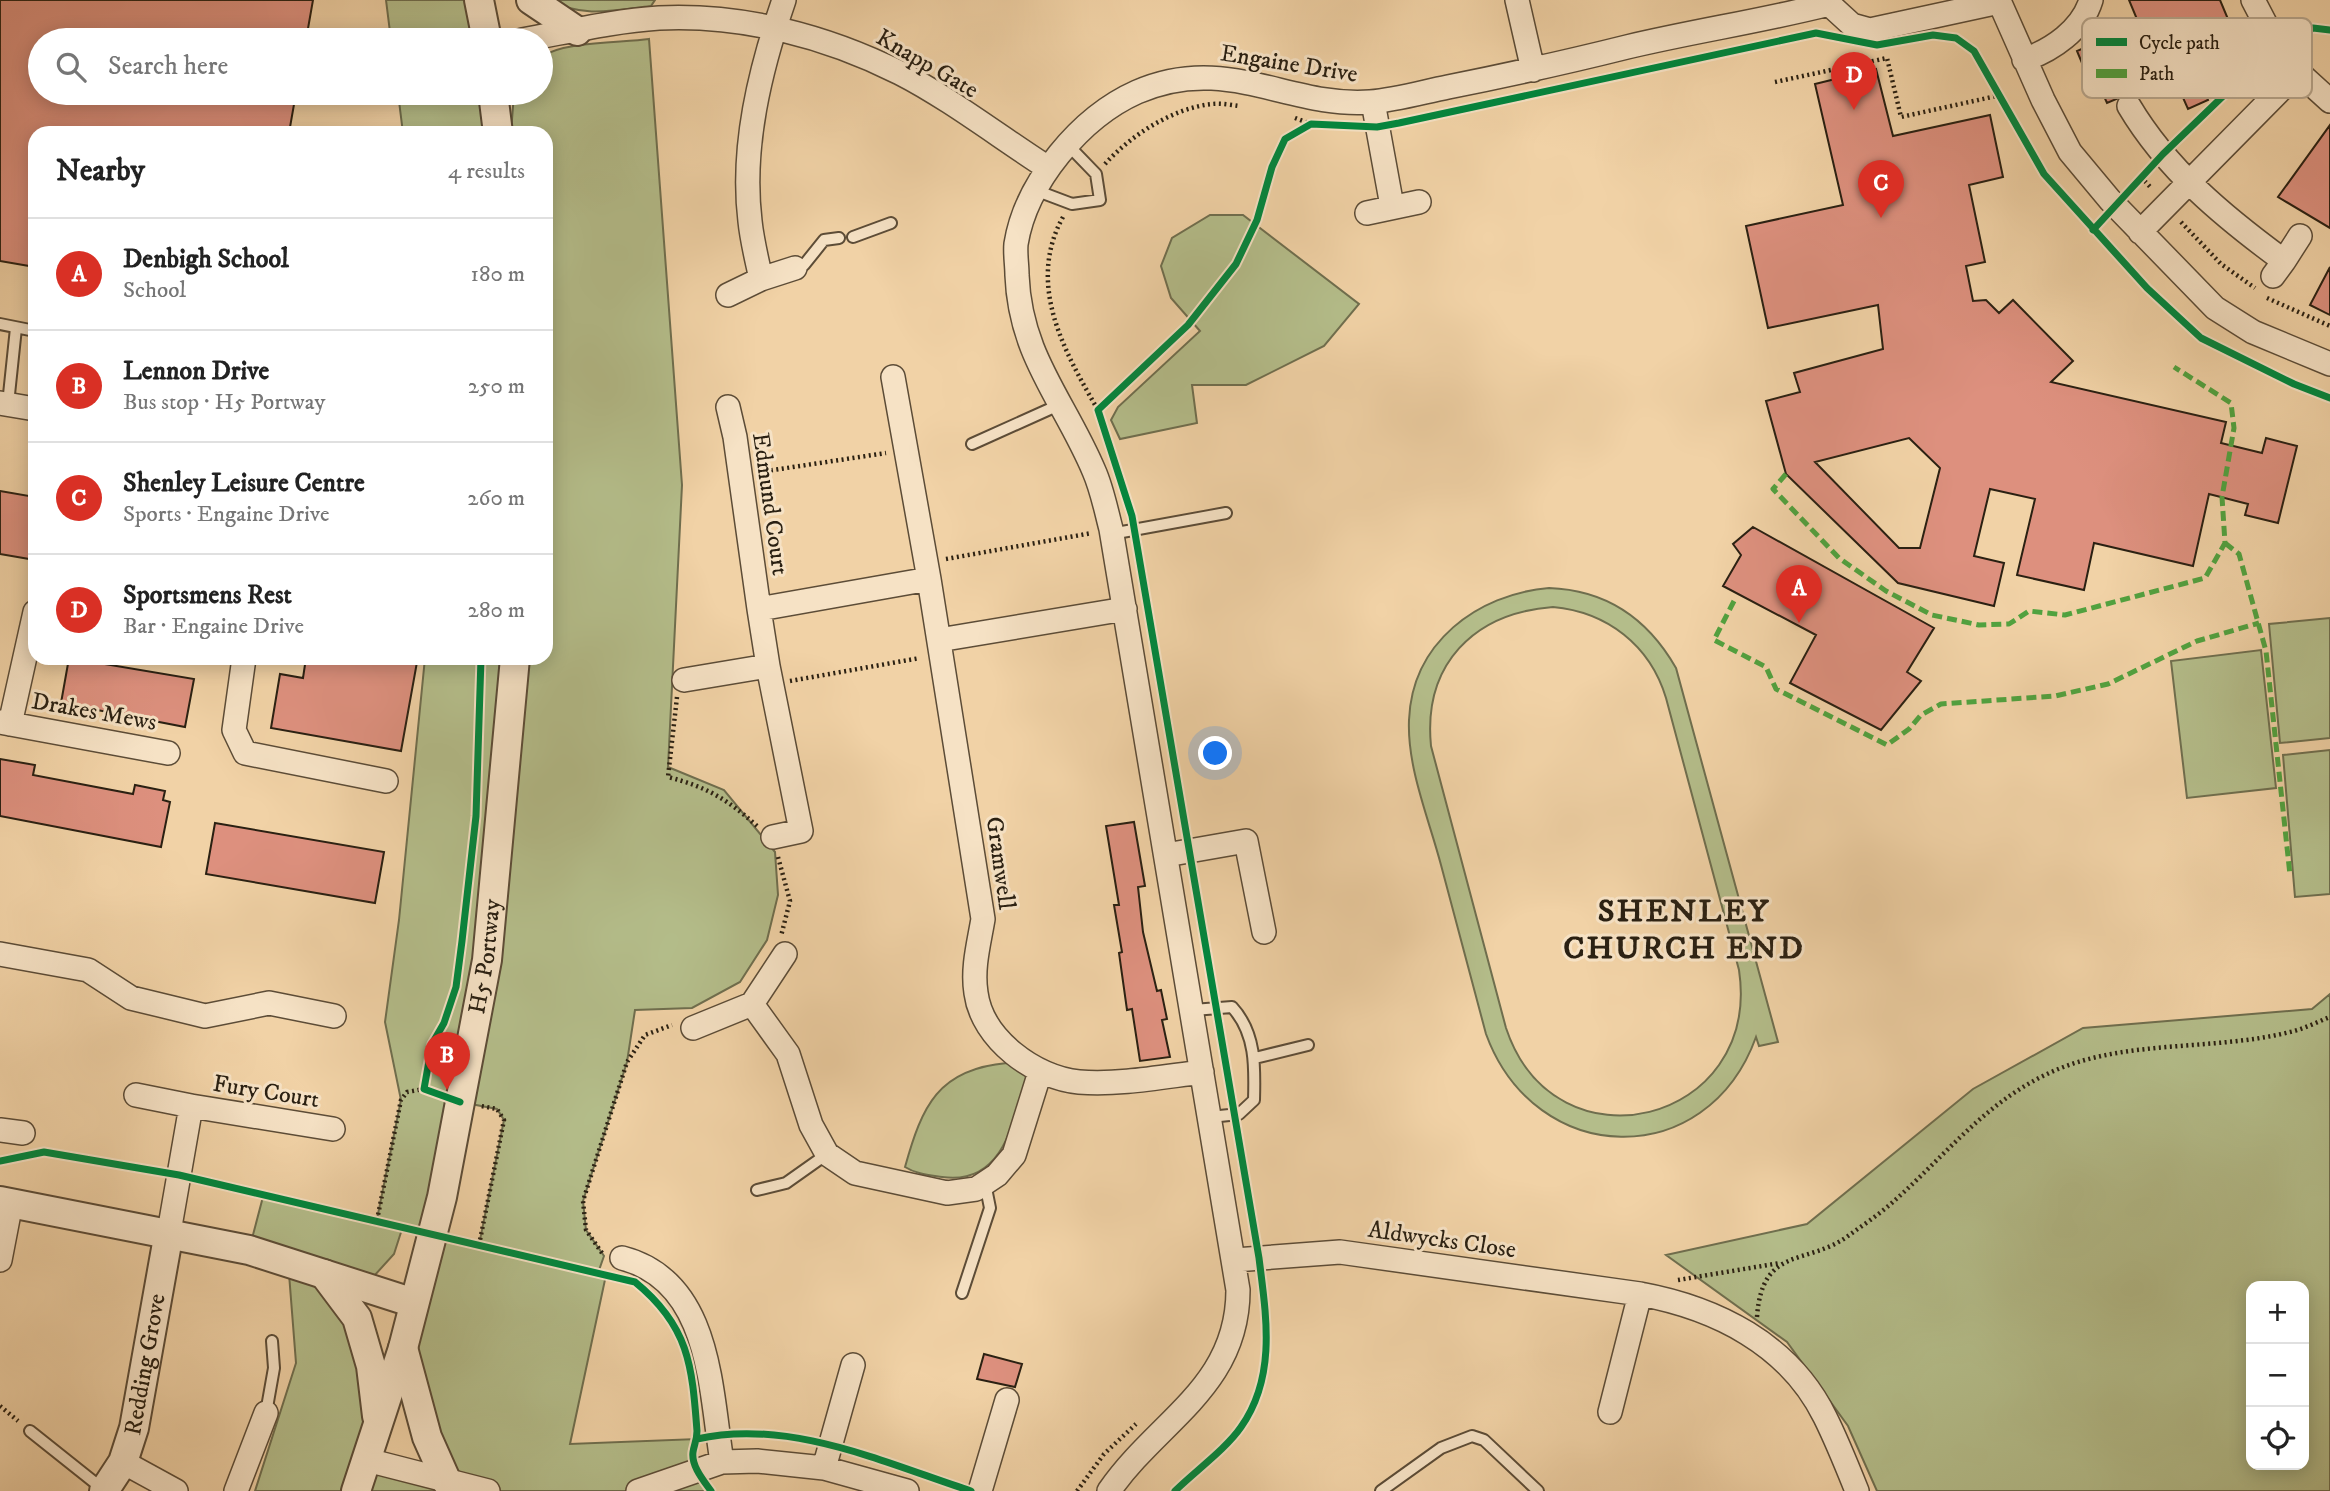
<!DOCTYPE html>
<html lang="en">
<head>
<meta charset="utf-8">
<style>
  :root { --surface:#fff; --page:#f6f6f6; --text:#222; --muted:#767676; --line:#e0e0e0; --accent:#d93025 }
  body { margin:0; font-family:"IM FELL DW Pica",serif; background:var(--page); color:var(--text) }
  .controls { position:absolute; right:21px; bottom:21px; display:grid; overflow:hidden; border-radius:14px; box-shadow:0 4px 18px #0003 }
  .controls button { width:63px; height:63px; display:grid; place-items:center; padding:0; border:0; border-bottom:2px solid var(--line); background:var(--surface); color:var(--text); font:35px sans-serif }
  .you { position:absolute; left:1216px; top:754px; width:24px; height:24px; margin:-18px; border:5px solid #fff; border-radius:50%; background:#1a73e8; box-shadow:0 0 0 10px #1a73e833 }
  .badge { display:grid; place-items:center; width:46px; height:46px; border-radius:50%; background:var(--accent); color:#fff; font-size:23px; font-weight:700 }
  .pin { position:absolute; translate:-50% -58px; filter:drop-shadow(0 2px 4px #0008) }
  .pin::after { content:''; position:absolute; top:37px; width:24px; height:21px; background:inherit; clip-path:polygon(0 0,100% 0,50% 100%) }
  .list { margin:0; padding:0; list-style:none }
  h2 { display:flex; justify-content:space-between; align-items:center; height:91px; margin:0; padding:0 28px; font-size:30px }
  h2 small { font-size:23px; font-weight:400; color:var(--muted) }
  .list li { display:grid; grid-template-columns:46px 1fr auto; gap:21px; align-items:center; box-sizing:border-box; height:112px; padding:0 28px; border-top:2px solid var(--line) }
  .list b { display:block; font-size:26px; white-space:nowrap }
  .list p { margin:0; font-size:23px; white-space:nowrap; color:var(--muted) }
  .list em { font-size:23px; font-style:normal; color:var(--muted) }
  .icon { flex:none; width:38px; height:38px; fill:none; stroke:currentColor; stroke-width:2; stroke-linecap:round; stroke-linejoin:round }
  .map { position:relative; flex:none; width:2330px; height:1491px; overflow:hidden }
  .search { position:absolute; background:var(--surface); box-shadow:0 4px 18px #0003; left:28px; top:28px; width:525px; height:77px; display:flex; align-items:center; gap:18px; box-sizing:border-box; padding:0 24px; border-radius:38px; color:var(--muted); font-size:26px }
  .panel { position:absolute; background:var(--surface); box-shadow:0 4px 18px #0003; left:28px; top:126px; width:525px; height:539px; border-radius:21px }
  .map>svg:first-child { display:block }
  .green { fill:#b4bd8a; stroke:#6f6e4e; stroke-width:2; fill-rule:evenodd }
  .building { fill:#dd907e; stroke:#2a2012; stroke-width:2; fill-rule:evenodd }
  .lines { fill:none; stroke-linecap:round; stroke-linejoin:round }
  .service-casing { stroke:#5c4c37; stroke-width:14 }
  .minor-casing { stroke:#5c4c37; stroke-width:26 }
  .tertiary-casing { stroke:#5c4c37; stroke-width:32 }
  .path { stroke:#2a2012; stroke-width:4.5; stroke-dasharray:2 3.5; stroke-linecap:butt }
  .service { stroke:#f6e2c5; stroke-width:10 }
  .minor { stroke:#f6e2c5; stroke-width:23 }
  .tertiary { stroke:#f6e2c5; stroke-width:28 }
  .quiet { stroke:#51a23f; stroke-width:5; stroke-dasharray:10 5; stroke-linecap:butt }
  .cycleway-casing { stroke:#f6e2c5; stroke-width:11 }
  .cycleway { stroke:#00873e; stroke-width:7 }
  .labels { text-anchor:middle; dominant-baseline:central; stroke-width:6; stroke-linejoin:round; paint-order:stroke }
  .street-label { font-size:24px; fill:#2a2012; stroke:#f6e2c5 }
  .district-label { font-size:32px; font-weight:bold; letter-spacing:2px; fill:#2a2012; stroke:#f6e2c5 }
  .key { fill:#f6e2c5; stroke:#b9a88f; stroke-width:2 }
  .key-label { font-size:19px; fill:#2a2012 }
</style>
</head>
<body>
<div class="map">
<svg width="2330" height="1491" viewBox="0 0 2330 1491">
  <rect width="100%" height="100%" fill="#f1d2a6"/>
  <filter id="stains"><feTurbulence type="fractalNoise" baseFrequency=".00286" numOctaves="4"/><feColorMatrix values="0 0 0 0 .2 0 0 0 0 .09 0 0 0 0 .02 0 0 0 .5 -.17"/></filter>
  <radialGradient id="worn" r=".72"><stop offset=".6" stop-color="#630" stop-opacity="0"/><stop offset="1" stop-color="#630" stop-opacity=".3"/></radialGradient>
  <path class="green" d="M 386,0 L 479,0 L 487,40 L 391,40 Z
    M 547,0 L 655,0 L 651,6 C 610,11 586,18 547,0 Z
    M 649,39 L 682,485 L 668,767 L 724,790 L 775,852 L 778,895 L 767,940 L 740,982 L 692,1008 L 635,1010 L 627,1062 L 583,1201 L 586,1230 L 604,1256 L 598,1273 L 606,1275 L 570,1444 L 697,1439 C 690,1461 698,1473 711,1491 L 255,1491 L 296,1363 L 288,1261 L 249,1250 L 264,1193 L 377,1219 L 401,1100 L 385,1022 L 399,920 L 425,658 L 546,658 L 546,133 L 511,133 L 514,93 L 541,93 L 541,57 C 565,41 620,43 649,39 ZM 460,1102 L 497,1109 L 504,1120 L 479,1245 L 428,1227 ZM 403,1226 L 427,1227 L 403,1348 L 447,1482 L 368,1460 L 357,1318 L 326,1275 L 374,1276 L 394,1254 Z
    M 398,93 L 493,93 L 498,133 L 403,133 Z
    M 1210,215 L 1243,215 L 1359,304 L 1324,346 L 1246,385 L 1192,385 L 1197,423 L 1120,439 L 1111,420 L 1118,407 L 1200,331 L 1171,298 L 1161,266 L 1172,238 Z
    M 1549,588 C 1606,590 1648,619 1676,668 L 1778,1042 L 1759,1046 L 1756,1037 C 1707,1173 1535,1168 1486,1034 C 1471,978 1456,921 1441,865 C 1429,819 1407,768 1409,720 C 1412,643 1477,594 1549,588 ZM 1553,607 C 1607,612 1650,645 1666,698 L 1739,970 C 1762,1124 1555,1175 1506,1028 L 1431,746 C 1423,665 1473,613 1553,607 Z
    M 2330,618 L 2330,738 L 2280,743 L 2269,624 Z
    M 2261,650 L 2276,788 L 2187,798 L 2171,661 Z
    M 2330,750 L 2330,894 L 2295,897 L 2283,755 Z
    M 2330,994 L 2330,1491 L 1877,1491 L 1848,1426 L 1787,1342 L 1666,1255 L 1807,1224 L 1973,1089 L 2083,1028 L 2312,1009 ZM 2251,1286 L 2304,1286 L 2304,1465 L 2251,1465 Z
    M 1007,1063 L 1027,1075 C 1014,1120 1004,1186 942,1177 C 929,1175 916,1174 905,1167 C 922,1106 938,1069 1007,1063 Z"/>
  <path class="building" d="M 0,0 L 313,0 L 306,40 L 40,40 L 40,93 L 296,93 L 289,133 L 35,133 L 35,267 L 0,261 Z
    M 2129,0 L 2220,0 L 2246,62 L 2222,73 L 2226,81 L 2204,90 L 2208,100 L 2188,109 L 2173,75 L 2107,103 L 2103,94 L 2096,97 L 2077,51 L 2139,24 Z
    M 1876,69 L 1893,136 L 1990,115 L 2003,177 L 1969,185 L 1985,262 L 1966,266 L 1973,301 L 1986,300 L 1999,313 L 2013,300 L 2073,361 L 2051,382 L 2226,422 L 2221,443 L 2262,453 L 2266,438 L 2297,446 L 2278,523 L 2245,515 L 2248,504 L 2209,494 L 2193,566 L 2094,543 L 2084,590 L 2017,575 L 2035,499 L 1990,489 L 1974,556 L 2004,563 L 1994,606 L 1898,583 L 1786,474 L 1766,401 L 1800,392 L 1794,373 L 1883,349 L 1878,305 L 1768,328 L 1746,226 L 1843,205 L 1815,84 ZM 1909,438 L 1940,468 L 1920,548 L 1899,548 L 1815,462 Z
    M 2330,125 L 2330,228 L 2278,197 Z
    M 2330,267 L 2330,315 L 2310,305 Z
    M 0,491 L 35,497 L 35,560 L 0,554 Z
    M 1753,527 L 1934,628 L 1907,672 L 1921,681 L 1881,730 L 1790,683 L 1816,635 L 1723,586 L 1741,555 L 1733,544 Z
    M 69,658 L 194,679 L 185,727 L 61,703 Z
    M 306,658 L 394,658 L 417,662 L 401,751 L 271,728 L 280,674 L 303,678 Z
    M 0,759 L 35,765 L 33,775 L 133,794 L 135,785 L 165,791 L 163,800 L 170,802 L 161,847 L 0,816 Z
    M 1134,822 L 1145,886 L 1138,887 L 1143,932 L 1157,991 L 1161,990 L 1167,1019 L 1162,1020 L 1170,1057 L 1140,1061 L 1132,1009 L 1127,1010 L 1119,953 L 1122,952 L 1114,905 L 1119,905 L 1106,826 Z
    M 215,823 L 384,852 L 375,903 L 206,874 Z
    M 984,1354 L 1022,1364 L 1015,1387 L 977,1379 Z"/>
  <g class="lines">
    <defs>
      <path id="service" d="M 1035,190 L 1072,204 L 1100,200 L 1096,174 L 1067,144
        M 853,237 L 891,223
        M 795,268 L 804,265 L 824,240 L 839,238
        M 0,324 L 35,331
        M 8,404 L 16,328
        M 972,444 L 1061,404
        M 1111,534 L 1226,513
        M 1193,1010 L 1232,1007 C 1256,1033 1255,1067 1254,1100 L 1239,1114 L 1210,1117
        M 1255,1058 L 1308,1045
        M 757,1190 L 786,1183 L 827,1154
        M 962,1293 L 990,1208 L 985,1183
        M 266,1413 L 274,1368 L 272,1341
        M 30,1431 L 104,1490
        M 1381,1491 L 1441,1448 L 1472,1436 L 1484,1440 L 1538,1491"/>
      <path id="minor" d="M 1517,0 L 1533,70
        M 2253,0 L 2278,48 L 2298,72
        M 2000,3 L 2043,100 L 2070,152 L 2110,200 L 2215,308 L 2253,332 L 2330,364
        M 1829,4 L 1852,25 L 1870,30 L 1990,4
        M 522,40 C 567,32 613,21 659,18 C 742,14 826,36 900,73 C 949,98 1001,138 1048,168
        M 2024,60 C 2052,50 2082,30 2091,0
        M 1373,102 L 1392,206
        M 2129,106 C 2167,170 2224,217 2284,261 L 2273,276
        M 1367,213 L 1419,202
        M 2140,232 L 2298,72 L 2330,101
        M 2284,261 L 2300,236
        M 761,279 L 795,268
        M 728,295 L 761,279 C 757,260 752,241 750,221 C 741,147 760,70 784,0
        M 893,377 L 929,579 L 983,919 C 979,943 972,968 976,993 C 982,1039 1035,1078 1079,1082 C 1120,1085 1161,1077 1202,1072
        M 0,403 L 35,409
        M 728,407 L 735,437 L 759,609 L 929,579
        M 939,640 L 1125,609
        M 244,658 L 234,730 L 245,753 L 386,781
        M 768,666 L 801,831 L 773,837
        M 684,680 L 768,666 L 759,609
        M 0,722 L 168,753
        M 10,724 L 35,612
        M 1166,855 L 1246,841 L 1264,932
        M 0,954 L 88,970 L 131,998 L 205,1016 L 269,1003 L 334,1016
        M 785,954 L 752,1004 L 788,1054 L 811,1125 L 827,1154 L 855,1173 L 947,1193 L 976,1189 L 997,1175 L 1014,1155 L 1040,1072
        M 693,1028 L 752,1004
        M 136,1095 L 191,1106
        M 0,1130 L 23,1133
        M 169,1232 L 191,1106 L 333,1129
        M 622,1258 C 711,1281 710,1388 722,1462
        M 0,1260 L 11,1203
        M 1235,1260 L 1340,1252 L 1640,1294 C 1716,1308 1789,1344 1825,1417 C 1837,1441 1847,1466 1857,1491
        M 1610,1412 L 1640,1294
        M 367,1460 L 488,1491
        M 123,1462 L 176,1491
        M 824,1468 L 853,1365
        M 236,1491 L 266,1413
        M 638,1491 L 722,1462 L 757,1461 L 824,1468 L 907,1491
        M 980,1491 L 1007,1400
        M 1109,1491 C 1158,1420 1238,1387 1238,1290 L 1111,529 C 1106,510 1102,489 1094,471 C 1064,400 1020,356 1017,275 C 1017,265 1015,254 1016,244 C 1026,182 1081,117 1137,92 C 1226,53 1288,108 1370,102 C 1396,100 1423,92 1448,87 C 1508,75 1567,62 1627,47 C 1694,31 1762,21 1829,4"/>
      <g id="tertiary">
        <path d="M 479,0 L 487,40"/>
        <path d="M 531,0 L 577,31"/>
        <path d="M 493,93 L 498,133"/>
        <path d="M 0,1201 L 249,1250 L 414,1303"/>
        <path d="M 324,1274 L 357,1318 L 371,1366 L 377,1416"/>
        <path d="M 403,1348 L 427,1437 L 447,1482"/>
        <path id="s1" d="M 104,1491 L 123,1462 L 134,1428 L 169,1232"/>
        <path id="s2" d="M 356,1491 L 403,1348 L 442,1197 L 460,1102 L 487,960 L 515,658"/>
      </g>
    </defs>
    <use href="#service" class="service-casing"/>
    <use href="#minor" class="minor-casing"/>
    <use href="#tertiary" class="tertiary-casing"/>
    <path class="path" d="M 1775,82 L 1887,58 L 1901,117 L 2001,95
      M 1295,118 L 1311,124
      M 1105,164 C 1131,135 1173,108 1212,104 C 1221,103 1231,105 1239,106
      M 2141,177 L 2152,189
      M 1063,217 C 1026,284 1064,351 1098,410
      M 2181,222 L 2221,264 L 2255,288
      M 2267,298 L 2330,326
      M 760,472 L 886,453
      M 946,559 L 1092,533
      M 790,681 L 920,658
      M 677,697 L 668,777 C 707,787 727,799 757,826
      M 778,857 L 790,901 L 781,936
      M 377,1220 L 401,1100 L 407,1092 L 424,1089
      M 479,1245 L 504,1120 L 497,1109 L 481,1106
      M 602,1253 L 586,1230 L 583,1201 L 627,1062 L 645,1035 L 672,1025
      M 1678,1280 L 1780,1263
      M 1757,1317 C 1762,1245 1807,1266 1848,1236 C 1863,1225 1880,1214 1894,1201 C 1944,1157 1983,1105 2045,1075 C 2120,1038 2210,1052 2290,1032 C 2304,1029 2317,1022 2330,1017
      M 0,1406 L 18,1421
      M 1077,1491 L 1104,1454 L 1136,1424"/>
    <use href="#service" class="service"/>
    <use href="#minor" class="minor"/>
    <use href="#tertiary" class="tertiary"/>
    <path class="quiet" d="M 1786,474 L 1773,489 L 1839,558 L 1886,591 L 1932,615 L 1979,625 L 2009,624 L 2029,611 L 2065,615 L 2205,578 L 2225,543 L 2222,497 L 2234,428 L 2231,403 L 2174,367
      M 2225,543 L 2239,554 L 2266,651 L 2290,875
      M 1734,601 L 1714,640 L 1766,667 L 1776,689 L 1887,745 L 1909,729 L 1921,715 L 1941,704 L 2055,696 L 2108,684 L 2197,641 L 2259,623"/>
    <defs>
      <path id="cycleway" d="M 2093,230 L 2163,154 L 2247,73 L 2278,48 L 2313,28 L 2330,30
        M 460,1102 L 424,1089 L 432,1044 L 444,1023 L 456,987 L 462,941 L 476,816 L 481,658
        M 0,1161 L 44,1152 L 179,1175 L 635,1282 C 689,1326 692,1365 697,1431 C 697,1440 694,1445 693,1452 C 691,1466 704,1481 711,1491
        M 697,1439 C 789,1418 885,1463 971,1491
        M 1175,1491 C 1194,1472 1226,1449 1241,1427 C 1277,1376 1266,1315 1259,1258 L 1132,516 L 1098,410 L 1188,325 L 1236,264 L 1257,220 L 1272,167 L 1285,139 L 1311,124 L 1377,127 L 1399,123 L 1816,33 L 1877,45 L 1933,35 L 1956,38 L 1974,51 L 2044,174 L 2147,288 L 2201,338 L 2294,384 L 2330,398"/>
    </defs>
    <use href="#cycleway" class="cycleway-casing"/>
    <use href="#cycleway" class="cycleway"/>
  </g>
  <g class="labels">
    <g class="street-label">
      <text transform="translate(927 64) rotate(30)">Knapp Gate</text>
      <text transform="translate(1289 64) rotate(9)">Engaine Drive</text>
      <text transform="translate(770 504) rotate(82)">Edmund Court</text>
      <text transform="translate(94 712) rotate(10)">Drakes Mews</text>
      <text transform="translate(1000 863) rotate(82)">Gramwell</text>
      <text stroke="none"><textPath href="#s2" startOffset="551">H5 Portway</textPath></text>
      <text transform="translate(266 1092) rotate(9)">Fury Court</text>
      <text transform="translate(1442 1240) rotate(8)">Aldwycks Close</text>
      <text stroke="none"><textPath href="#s1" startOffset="135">Redding Grove</textPath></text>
    </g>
    <g class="district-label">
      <text x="1684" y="912">SHENLEY<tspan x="1684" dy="37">CHURCH END</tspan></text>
    </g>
  </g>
  <rect x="2082" y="18" width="230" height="80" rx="10" class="key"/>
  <rect x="2096" y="38" width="31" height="8" fill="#00873e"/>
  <rect x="2096" y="69" width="31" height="9" fill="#51a23f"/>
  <g class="key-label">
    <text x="2139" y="49">Cycle path</text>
    <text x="2139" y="80">Path</text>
  </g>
  <rect width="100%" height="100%" filter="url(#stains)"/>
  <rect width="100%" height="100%" fill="url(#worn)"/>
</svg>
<div class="controls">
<button>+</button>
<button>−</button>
<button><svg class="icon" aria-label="locate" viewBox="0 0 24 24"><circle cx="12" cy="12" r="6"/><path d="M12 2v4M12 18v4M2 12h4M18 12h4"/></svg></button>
</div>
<div class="you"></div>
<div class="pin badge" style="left:1799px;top:623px">A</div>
<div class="pin badge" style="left:447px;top:1090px">B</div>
<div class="pin badge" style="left:1881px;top:218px">C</div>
<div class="pin badge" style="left:1854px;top:110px">D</div>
<div class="search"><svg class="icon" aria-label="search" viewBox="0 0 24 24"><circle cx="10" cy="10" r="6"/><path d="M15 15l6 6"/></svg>Search here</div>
<section class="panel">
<h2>Nearby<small>4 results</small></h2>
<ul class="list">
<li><span class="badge">A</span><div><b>Denbigh School</b><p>School</p></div><em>180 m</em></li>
<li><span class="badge">B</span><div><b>Lennon Drive</b><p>Bus stop · H5 Portway</p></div><em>250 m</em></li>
<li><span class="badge">C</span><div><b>Shenley Leisure Centre</b><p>Sports · Engaine Drive</p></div><em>260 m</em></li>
<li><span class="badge">D</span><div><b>Sportsmens Rest</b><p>Bar · Engaine Drive</p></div><em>280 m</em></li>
</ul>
</section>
</div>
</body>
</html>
